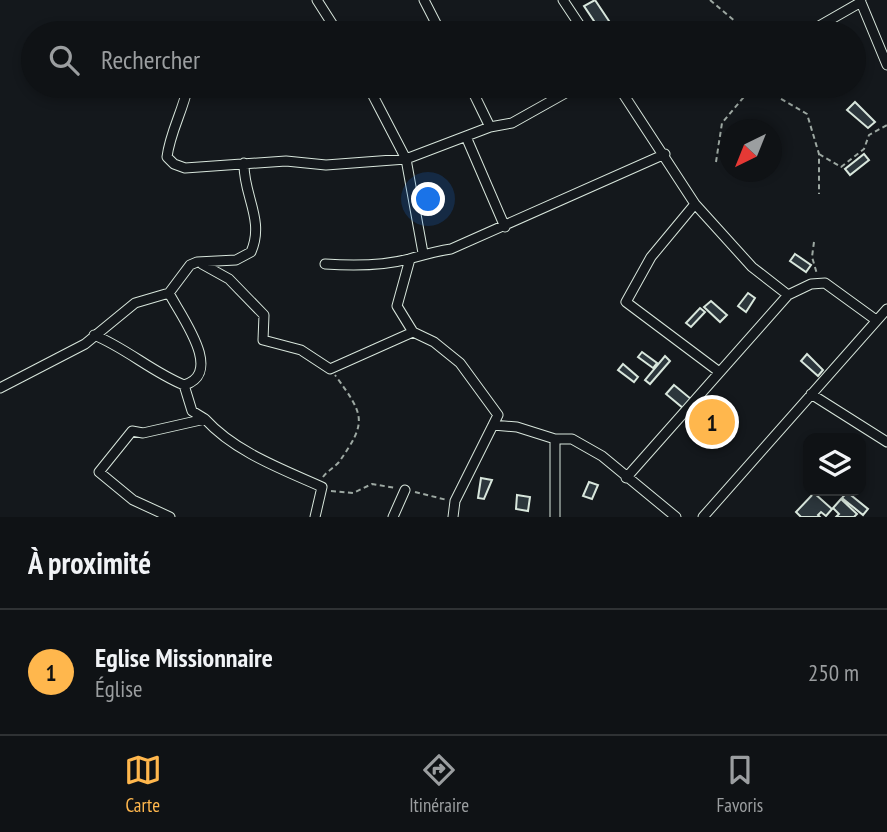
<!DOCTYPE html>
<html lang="fr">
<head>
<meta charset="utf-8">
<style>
  :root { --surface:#0f1215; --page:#1d2022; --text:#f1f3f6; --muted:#9b9ea0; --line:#2f3234; --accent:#ffb74d }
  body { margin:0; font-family:"PT Sans Narrow",sans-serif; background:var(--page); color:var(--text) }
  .controls { position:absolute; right:21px; bottom:21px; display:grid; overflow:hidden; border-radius:14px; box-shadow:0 4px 10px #0003 }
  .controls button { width:63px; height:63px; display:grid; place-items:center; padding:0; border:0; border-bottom:2px solid var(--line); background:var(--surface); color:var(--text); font:35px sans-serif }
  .compass { position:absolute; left:719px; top:119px; width:63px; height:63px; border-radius:50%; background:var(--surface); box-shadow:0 4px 10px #0003; rotate:223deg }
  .you { position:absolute; left:429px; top:200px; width:24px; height:24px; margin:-18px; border:5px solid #fff; border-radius:50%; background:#1a73e8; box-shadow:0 0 0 10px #1a73e833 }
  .badge { display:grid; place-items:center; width:46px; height:46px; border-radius:50%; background:var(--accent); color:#111; font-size:23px; font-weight:700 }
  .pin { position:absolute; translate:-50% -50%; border:4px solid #fff; box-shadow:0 2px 7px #0006 }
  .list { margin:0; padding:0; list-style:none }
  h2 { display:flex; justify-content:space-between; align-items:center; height:91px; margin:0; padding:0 28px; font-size:30px }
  h2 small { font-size:23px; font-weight:400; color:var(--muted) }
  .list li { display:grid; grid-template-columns:46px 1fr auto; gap:21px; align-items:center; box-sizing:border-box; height:126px; padding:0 28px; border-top:2px solid var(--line) }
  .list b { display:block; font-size:26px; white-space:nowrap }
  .list p { margin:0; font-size:23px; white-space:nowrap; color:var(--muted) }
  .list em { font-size:23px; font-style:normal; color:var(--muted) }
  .icon { flex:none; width:38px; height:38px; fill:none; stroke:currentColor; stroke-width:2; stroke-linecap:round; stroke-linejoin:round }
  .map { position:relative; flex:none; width:887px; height:517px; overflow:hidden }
  .search { position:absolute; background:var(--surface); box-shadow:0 4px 10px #0003; left:21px; right:21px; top:21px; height:77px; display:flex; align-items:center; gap:18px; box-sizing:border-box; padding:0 24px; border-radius:38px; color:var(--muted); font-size:26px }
  .sheet { height:217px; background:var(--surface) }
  nav { display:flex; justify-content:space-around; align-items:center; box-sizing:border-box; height:98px; border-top:2px solid var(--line); background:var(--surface); font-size:19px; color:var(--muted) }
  nav a { display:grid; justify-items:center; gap:4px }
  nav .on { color:var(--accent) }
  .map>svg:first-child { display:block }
  .building { fill:#2c363c; stroke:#d8e6dc; stroke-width:2 }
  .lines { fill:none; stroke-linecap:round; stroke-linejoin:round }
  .minor-casing { stroke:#d8e6dc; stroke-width:11 }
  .path { stroke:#9da8a2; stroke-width:2; stroke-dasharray:5 3.5; stroke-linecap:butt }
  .minor { stroke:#14181c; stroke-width:9 }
</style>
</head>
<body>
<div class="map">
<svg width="887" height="517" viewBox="0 0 887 517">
  <rect width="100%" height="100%" fill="#14181c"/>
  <path class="building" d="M 595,0 L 617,33 L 602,33 L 584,6 Z
    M 855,102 L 875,122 L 868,128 L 847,110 Z
    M 864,154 L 869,160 L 850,175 L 845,169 Z
    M 795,254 L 811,265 L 806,272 L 790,261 Z
    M 748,293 L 755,298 L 746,312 L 738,306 Z
    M 711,301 L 727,315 L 720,322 L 704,307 Z
    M 700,308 L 705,312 L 691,327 L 686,323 Z
    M 642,352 L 657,363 L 653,368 L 638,357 Z
    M 807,354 L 823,370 L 818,376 L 801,361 Z
    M 665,356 L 670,361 L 650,384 L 645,380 Z
    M 623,364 L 638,377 L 634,382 L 618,370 Z
    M 674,385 L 691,399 L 683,408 L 666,394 Z
    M 481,478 L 492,480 L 484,499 L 478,498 Z
    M 589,482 L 598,485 L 592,499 L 583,496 Z
    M 847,492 L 868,509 L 863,515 L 842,498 Z
    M 814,493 L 832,509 L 826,516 L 821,512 L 818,515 L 820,517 L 801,517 L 796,512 Z
    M 517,495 L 530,497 L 528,511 L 516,509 Z
    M 841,499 L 857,514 L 854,517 L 836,517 L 839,514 L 833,508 Z"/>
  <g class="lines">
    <defs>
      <path id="minor" d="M 317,0 L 338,33
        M 424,0 L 441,33
        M 563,0 L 585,33
        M 860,0 L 887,65
        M 807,33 L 861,2
        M 188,86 C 183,111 170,132 167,157 L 174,164 L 185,168 L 286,161 L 326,165 L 406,159 L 490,127 L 512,123 L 578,86
        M 368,86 L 406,159 L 423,253
        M 470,86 L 490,127
        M 618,86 L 695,204 L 752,267 L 788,295
        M 467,139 L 505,227
        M 695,204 L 651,257 L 626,302 L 718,371
        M 410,259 L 397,306 L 413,332 L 434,342 L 460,363 L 498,415 L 455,501 L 453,517
        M 202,264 L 229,279 L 264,315 L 263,340 L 301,350 L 330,369 L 413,332
        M 325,264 C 352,266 382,266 409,259 C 423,255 436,251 451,249 L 665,154
        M 169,293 C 180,315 225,373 184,385
        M 94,335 C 126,348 152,372 184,385 L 192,411 L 205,419
        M 0,388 L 85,344 L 135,303 L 169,293 L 190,265 L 197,262 L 236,260 L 251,252 C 265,220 243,195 244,163
        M 811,394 L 887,442
        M 493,425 L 517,427 L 555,439 L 555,517
        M 555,439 L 572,439 L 602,456 L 676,517
        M 626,478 L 788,295 L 811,284 L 825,283 L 876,320
        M 170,517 L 133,500 L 99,472 L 132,431 L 143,433 L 205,419 C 235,452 282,469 322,487 L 315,517
        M 393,517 L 405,490
        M 703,517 L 887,309"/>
    </defs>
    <use href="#minor" class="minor-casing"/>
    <path class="path" d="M 710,0 L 749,33
      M 759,86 L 807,114 L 819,154 L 819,194
      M 819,154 L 841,167 L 864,149 L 869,135 L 887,125
      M 716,162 L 722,123 L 753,86
      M 814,242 L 812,257 L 817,274
      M 323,477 C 327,471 334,468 339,462 C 368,421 364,415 335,375
      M 331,491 L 353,493 L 372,484 L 396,488
      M 415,492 L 447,500"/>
    <use href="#minor" class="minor"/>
  </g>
</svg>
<div class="controls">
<button><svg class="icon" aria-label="layers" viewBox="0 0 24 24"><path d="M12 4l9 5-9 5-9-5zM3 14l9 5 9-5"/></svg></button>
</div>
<svg class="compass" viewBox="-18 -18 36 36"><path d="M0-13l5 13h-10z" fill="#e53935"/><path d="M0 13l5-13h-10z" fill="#9b9ea0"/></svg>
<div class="you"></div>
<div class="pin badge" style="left:712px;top:422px">1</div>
<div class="search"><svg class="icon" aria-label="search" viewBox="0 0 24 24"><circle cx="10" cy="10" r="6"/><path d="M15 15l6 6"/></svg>Rechercher</div>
</div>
<section class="sheet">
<h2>À proximité<small></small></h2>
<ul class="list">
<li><span class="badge">1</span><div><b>Eglise Missionnaire</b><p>Église</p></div><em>250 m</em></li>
</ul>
</section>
<nav>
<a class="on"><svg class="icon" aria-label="map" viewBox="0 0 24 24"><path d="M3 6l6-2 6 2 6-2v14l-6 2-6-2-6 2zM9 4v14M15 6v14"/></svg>Carte</a>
<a><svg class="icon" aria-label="directions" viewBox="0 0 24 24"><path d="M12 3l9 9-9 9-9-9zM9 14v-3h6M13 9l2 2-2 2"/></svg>Itinéraire</a>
<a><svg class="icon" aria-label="saved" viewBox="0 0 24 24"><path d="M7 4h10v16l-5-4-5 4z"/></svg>Favoris</a>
</nav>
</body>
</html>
